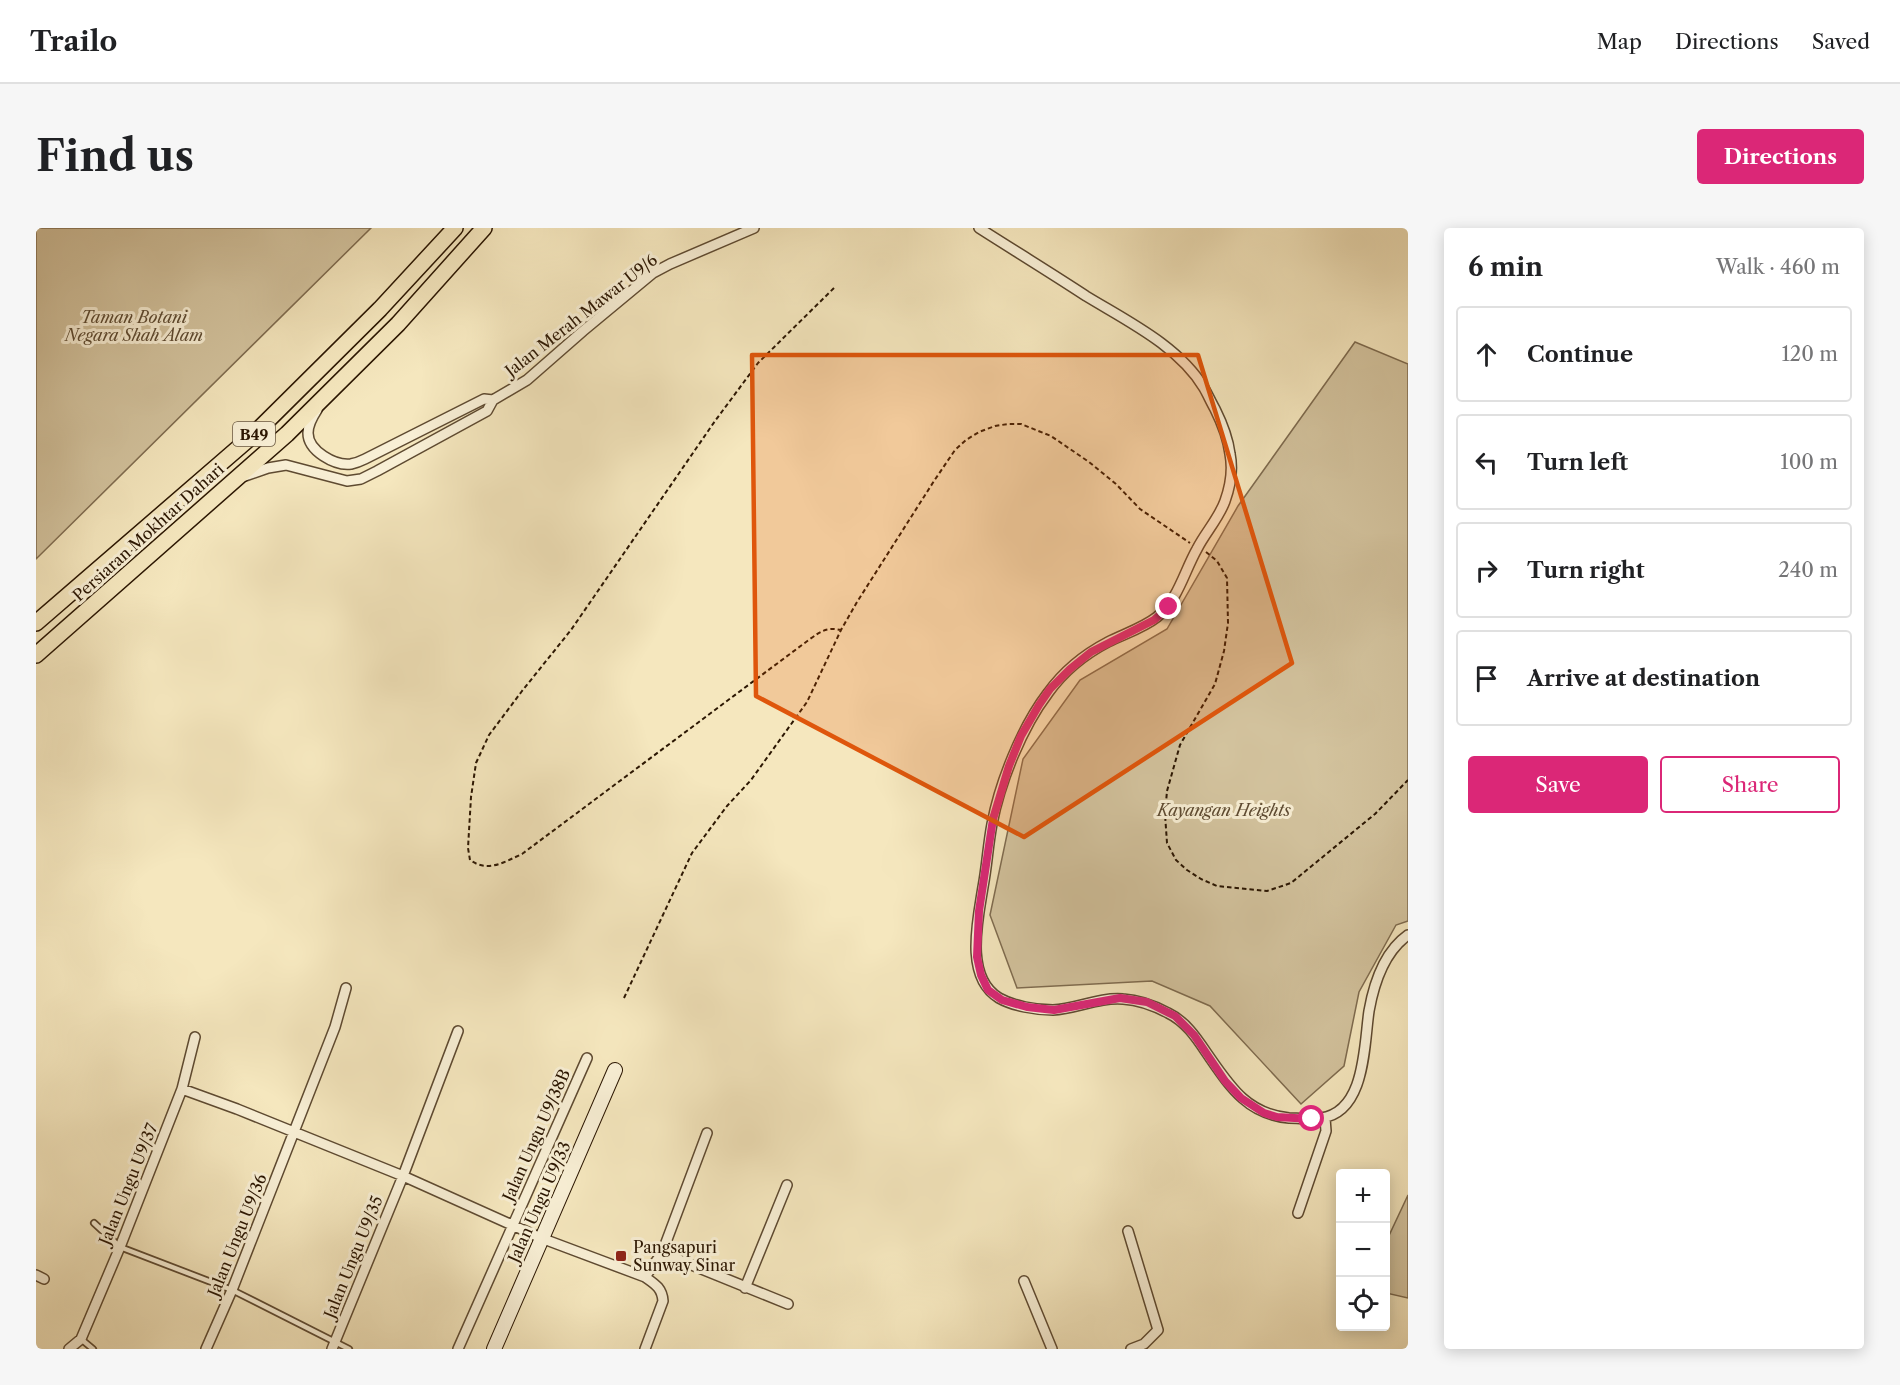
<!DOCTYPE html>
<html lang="en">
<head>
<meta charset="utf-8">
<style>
  :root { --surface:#fff; --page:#f6f6f6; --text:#202124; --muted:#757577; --line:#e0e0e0; --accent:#db2777 }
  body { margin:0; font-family:"Libre Caslon Text",serif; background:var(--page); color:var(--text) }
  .controls { position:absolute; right:18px; bottom:18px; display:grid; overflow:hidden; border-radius:6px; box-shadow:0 3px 15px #0003 }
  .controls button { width:54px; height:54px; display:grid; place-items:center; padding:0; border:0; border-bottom:2px solid var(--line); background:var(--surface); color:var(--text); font:30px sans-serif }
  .stop { position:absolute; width:18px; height:18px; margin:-14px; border:4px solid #db2777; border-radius:50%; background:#fff }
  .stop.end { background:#db2777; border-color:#fff; box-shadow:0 2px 6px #0008 }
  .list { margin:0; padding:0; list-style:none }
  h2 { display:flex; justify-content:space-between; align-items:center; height:78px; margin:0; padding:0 24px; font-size:26px }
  h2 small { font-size:20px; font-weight:400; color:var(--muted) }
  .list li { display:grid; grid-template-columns:39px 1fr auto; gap:18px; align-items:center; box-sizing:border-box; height:96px; margin:0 12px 12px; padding:0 12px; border:2px solid var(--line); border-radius:6px }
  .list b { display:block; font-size:22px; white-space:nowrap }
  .list em { font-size:20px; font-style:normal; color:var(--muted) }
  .actions { display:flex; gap:12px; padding:18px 24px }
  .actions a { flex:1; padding:14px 0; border:2px solid var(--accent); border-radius:6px; text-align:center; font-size:21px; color:var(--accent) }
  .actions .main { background:var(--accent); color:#fff }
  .icon { flex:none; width:33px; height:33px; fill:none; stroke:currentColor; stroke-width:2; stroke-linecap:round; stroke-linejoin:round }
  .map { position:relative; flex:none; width:1372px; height:1121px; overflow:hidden; border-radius:6px }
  header { display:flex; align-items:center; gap:36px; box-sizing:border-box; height:84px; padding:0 30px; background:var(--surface); border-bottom:2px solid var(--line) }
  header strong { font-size:28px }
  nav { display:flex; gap:33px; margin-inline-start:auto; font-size:21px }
  .intro { display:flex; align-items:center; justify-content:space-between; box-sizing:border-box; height:144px; padding:0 36px }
  h1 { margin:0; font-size:42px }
  .button { padding:15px 27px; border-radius:6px; background:var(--accent); color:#fff; font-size:21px; font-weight:700 }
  main { display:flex; gap:36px; padding:0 36px }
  aside { flex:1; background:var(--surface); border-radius:6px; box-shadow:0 3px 15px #0003 }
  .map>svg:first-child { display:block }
  .green { fill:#d3c39e; stroke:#7f6c50; stroke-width:1.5 }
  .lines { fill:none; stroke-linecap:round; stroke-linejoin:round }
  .lane-casing { stroke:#5e4a31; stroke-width:8 }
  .street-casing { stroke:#5e4a31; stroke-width:12 }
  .secondary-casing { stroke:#2b1602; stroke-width:16 }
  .primary-casing { stroke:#2b1602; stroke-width:18 }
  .path { stroke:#2b1602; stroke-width:2; stroke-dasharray:4.5 3; stroke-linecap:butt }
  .lane { stroke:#f8efd5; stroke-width:4.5 }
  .street { stroke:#f8efd5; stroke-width:9 }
  .secondary { stroke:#f8efd5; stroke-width:14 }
  .primary { stroke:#f5e7be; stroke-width:15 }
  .route { stroke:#db2777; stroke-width:8 }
  .marked { fill:#df560c; fill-opacity:0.2; stroke:#df560c; stroke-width:4.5; stroke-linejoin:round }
  .poi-dot { fill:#8f2418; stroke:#f8efd5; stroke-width:2 }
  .labels { text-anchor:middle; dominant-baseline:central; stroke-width:6; stroke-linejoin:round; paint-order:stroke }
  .shield { fill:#f8efd5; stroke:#685741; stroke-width:1.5 }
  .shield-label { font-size:15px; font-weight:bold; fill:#2b1602 }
  .street-label { font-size:16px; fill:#2b1602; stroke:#f8efd5 }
  .park-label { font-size:16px; font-style:italic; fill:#5d4a31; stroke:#f8efd5 }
  .poi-label { font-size:16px; fill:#2b1602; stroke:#f8efd5; text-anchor:start }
</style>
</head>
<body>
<header>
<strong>Trailo</strong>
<nav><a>Map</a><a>Directions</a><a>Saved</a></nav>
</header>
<div class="intro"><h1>Find us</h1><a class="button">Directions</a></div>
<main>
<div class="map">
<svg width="1372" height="1121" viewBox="0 0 1372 1121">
  <rect width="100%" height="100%" fill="#f5e7be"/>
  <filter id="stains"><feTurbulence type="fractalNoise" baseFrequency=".00333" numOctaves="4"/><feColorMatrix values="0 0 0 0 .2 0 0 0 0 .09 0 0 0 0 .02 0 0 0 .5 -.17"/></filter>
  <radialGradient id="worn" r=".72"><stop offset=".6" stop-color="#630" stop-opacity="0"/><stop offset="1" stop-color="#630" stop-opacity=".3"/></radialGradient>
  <path class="green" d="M 0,0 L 335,0 L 0,331 Z
    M 1319,114 L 1372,136 L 1372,693 L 1360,697 L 1323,764 L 1308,838 L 1265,876 L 1174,778 L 1116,753 L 981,760 L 954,687 L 987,531 L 1044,452 L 1131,401 L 1202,278 Z
    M 1372,967 L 1372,1070 L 1350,1065 L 1350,1014 Z"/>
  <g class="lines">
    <defs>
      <path id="lane" d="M 58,995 L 84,1019 L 196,1062 L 313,1121
        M 45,1111 L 57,1121"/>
      <path id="street" d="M 943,0 C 979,23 1015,45 1050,68 C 1091,93 1143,118 1168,160 C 1172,167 1175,174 1179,181 C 1186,195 1192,210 1194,226 C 1197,241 1194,259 1189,273 C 1183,290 1169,305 1161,321 C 1148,344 1142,372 1121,389 C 1107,400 1088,406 1072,414 C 1049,426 1027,444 1012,465 C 986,499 964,554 956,596 C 952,617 951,638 947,659 C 942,691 928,749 963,770 C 977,778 1000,782 1017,782 C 1040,781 1063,769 1087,771 C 1104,772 1117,777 1132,785 C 1149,793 1160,809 1170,824 C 1193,857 1210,886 1253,890 C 1264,890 1275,892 1285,890 C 1330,884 1328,816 1333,783 C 1338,755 1348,724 1372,707
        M 281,182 C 277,188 272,197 272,205 C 272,223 299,238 315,236 C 320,235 325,233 329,231 L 448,171 L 457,172
        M 209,248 L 232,240 L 250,237 L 311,253 L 325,251 L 341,243 L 451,183 L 457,172 L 491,152 L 547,103 L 617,45 L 634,36 L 718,0
        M 146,861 L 201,881 L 367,948 L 505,1010 L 609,1049 L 626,1025 L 752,1076
        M 1262,985 L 1290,903 L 1289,890
        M 1092,1003 L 1122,1102 L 1108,1116 L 1095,1121
        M 626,1025 L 671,905
        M 0,1047 L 8,1051
        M 609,1049 C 619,1056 626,1060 627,1073 L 609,1121
        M 988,1053 L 1016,1121
        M 709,1060 L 751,957
        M 33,1121 L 45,1111 L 84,1019 L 146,861 L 159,809
        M 170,1121 L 196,1062 L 299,799 L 310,760
        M 296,1121 L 367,948 L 422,803
        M 422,1121 L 551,830"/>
      <path id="secondary" d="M 458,1121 L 579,842"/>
      <path id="primary" d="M 0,395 L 215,209 L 344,81 L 419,0
        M 0,427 L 251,206 L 362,96 L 448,0"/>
    </defs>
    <use href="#lane" class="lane-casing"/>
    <use href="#street" class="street-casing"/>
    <use href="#secondary" class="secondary-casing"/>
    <use href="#primary" class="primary-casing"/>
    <path class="path" d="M 798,60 L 722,135 L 679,193 L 535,402 L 486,463 L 453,507 L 440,535 L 435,569 L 432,620 L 434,632 C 452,645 468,634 486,626 L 774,411 C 785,403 791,399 805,402
      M 1170,324 L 1181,333 L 1191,350 L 1192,395 L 1188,423 L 1179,456 L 1144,517 L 1131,563 L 1129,586 L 1131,615 L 1140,632 L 1151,642 L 1165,651 L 1181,658 L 1231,663 L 1255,655 L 1339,586 L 1372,552
      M 588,770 L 656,625 L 691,578 L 715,552 L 771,474 L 805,402 L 821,374 L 898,253 L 919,222 L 930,212 L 943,204 L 959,198 L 972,196 L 985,196 L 1015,208 L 1053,234 L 1080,256 L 1104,281 L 1154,315"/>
    <use href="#lane" class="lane"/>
    <use href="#street" class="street"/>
    <use href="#secondary" class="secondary"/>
    <use href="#primary" class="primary"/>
  </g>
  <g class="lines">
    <path class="route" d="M 1133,379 L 1118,392 L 1055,424 L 1034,441 L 1014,461 L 1003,477 L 985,508 L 973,538 L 957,591 L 943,683 L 941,729 L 945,747 L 952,762 L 966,772 L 991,779 L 1018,782 L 1084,770 L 1111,774 L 1139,788 L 1158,807 L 1189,853 L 1205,870 L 1228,885 L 1241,889 L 1276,891"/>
  </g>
  <path class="marked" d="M 716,127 L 1162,127 L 1256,435 L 988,609 L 720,468 Z"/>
  <rect class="poi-dot" x="579" y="1022" width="12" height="12" rx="3"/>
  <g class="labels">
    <rect class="shield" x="197" y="194" width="42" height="24" rx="4.5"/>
    <g class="shield-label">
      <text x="218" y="206">B49</text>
    </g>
    <g class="street-label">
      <text transform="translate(545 87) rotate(-38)">Jalan Merah Mawar U9/6</text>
      <text transform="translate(112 304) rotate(-42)">Persiaran Mokhtar Dahari</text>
      <text transform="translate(500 907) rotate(-66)">Jalan Ungu U9/38B</text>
      <text transform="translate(92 956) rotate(-68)">Jalan Ungu U9/37</text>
      <text transform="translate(503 974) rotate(-66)">Jalan Ungu U9/33</text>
      <text transform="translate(201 1007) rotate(-68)">Jalan Ungu U9/36</text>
      <text transform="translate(317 1029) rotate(-68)">Jalan Ungu U9/35</text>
    </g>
    <g class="park-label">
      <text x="98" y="89">Taman Botani<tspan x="98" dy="18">Negara Shah Alam</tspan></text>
      <text x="1188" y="582">Kayangan Heights</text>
    </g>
    <g class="poi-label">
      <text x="597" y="1019">Pangsapuri<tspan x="597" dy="18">Sunway Sinar</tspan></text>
    </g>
  </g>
  <rect width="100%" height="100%" filter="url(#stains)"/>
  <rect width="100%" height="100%" fill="url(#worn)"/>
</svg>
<div class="controls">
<button>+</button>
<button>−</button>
<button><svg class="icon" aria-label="locate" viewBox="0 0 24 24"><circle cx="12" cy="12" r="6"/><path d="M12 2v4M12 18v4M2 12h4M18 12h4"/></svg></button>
</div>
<div class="stop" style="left:1276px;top:891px"></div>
<div class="stop end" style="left:1133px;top:379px"></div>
</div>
<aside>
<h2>6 min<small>Walk · 460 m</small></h2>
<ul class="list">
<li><svg class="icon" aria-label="ahead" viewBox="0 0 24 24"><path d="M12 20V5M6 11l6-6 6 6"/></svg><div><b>Continue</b></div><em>120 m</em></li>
<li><svg class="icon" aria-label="left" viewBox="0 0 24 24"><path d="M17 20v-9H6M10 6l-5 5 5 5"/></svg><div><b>Turn left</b></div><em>100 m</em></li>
<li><svg class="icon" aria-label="right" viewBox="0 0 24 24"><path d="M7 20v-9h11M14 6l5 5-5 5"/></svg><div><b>Turn right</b></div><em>240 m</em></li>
<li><svg class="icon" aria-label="arrive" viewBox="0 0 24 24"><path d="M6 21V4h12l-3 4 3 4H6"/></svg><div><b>Arrive at destination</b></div></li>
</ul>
<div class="actions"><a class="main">Save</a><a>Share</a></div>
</aside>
</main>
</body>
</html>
